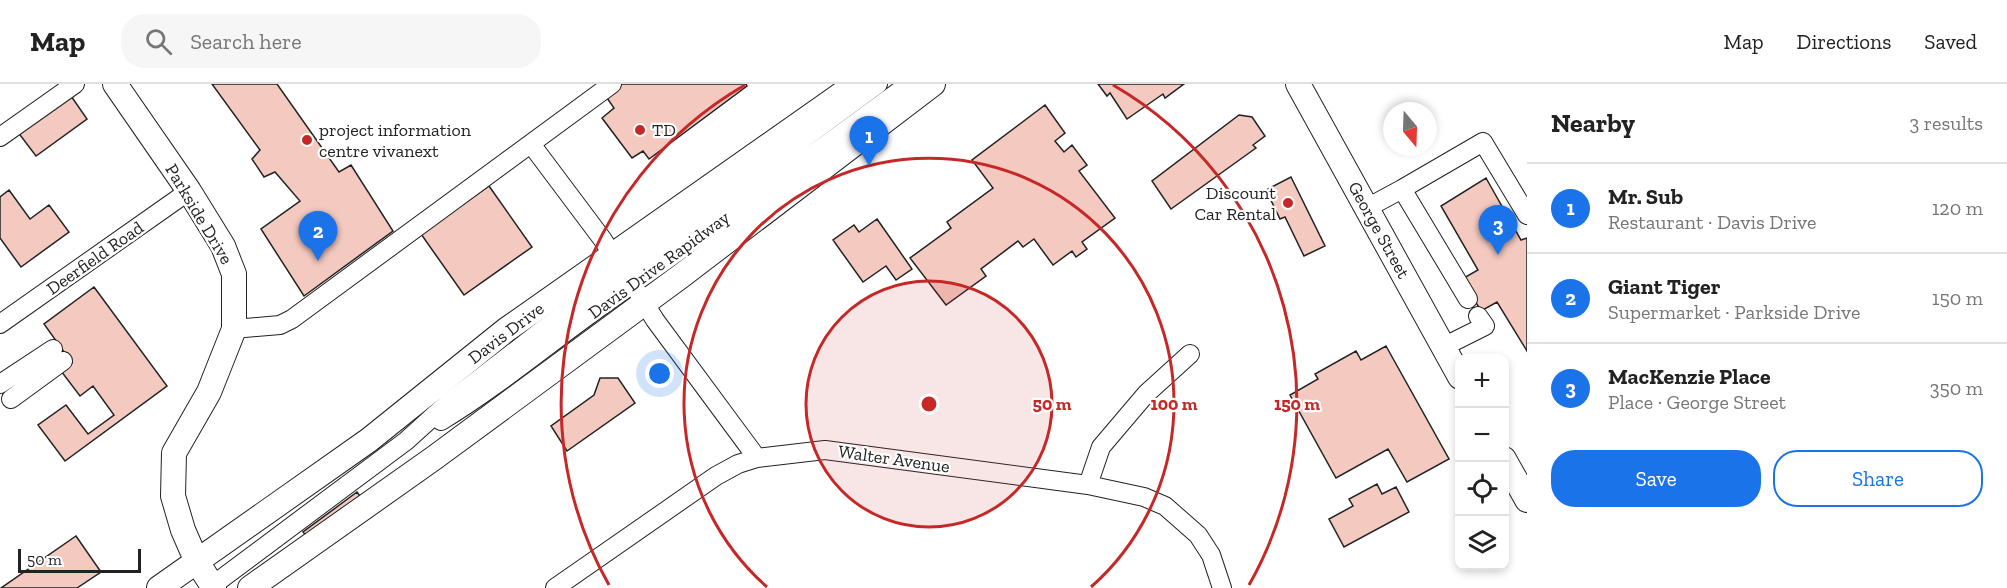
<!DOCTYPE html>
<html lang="en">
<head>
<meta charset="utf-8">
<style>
  :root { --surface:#fff; --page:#f6f6f6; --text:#222; --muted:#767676; --line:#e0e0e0; --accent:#1a73e8 }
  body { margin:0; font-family:"Zilla Slab",serif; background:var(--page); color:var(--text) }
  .controls { position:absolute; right:18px; bottom:18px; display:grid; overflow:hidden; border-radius:12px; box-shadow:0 3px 9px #0003 }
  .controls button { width:54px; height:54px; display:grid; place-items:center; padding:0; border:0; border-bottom:2px solid var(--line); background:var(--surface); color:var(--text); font:30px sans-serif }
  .compass { position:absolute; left:1383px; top:18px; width:54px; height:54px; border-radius:50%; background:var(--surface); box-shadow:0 3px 9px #0003; rotate:161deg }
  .scale { position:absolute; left:18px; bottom:15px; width:123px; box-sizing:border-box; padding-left:6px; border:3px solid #222; border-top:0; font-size:16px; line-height:21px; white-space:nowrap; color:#222; -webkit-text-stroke:4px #fff; paint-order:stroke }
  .you { position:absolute; left:660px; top:290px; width:21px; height:21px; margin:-15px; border:4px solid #fff; border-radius:50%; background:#1a73e8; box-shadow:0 0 0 9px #1a73e833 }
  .badge { display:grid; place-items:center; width:39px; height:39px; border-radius:50%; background:var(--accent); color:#fff; font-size:20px; font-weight:700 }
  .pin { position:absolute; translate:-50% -50px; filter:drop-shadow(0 2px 3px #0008) }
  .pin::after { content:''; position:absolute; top:32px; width:21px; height:18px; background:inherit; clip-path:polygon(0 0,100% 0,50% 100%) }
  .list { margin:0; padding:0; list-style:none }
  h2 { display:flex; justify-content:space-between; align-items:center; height:78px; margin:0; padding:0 24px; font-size:26px }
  h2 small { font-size:20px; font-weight:400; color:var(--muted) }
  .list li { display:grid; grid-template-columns:39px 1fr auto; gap:18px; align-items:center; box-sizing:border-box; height:90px; padding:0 24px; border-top:2px solid var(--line) }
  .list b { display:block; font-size:22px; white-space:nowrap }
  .list p { margin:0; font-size:20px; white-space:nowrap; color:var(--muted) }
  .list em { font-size:20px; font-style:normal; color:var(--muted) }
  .actions { display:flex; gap:12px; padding:18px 24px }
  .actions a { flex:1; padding:14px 0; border:2px solid var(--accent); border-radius:24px; text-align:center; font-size:21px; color:var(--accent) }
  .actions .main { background:var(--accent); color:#fff }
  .icon { flex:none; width:33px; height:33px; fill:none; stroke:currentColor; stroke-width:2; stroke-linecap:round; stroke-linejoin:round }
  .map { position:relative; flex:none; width:1527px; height:504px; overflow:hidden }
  header { display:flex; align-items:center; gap:36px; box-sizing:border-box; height:84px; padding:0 30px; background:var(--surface); border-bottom:2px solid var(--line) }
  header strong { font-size:28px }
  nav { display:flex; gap:33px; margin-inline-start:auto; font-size:21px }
  .search { width:420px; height:54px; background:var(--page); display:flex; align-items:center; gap:15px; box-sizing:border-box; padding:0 21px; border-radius:24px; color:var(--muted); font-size:22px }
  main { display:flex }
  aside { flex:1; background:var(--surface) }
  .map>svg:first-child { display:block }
  .building { fill:#f3c9c0; stroke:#222; stroke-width:1.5 }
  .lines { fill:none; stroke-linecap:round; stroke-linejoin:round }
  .minor-casing { stroke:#222; stroke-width:20 }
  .major-casing { stroke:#222; stroke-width:26 }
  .minor { stroke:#fff; stroke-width:18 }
  .major { stroke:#fff; stroke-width:24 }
  .ring { fill:none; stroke:#c62828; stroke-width:3 }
  .poi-dot { fill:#c62828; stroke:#fff; stroke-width:2 }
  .labels { text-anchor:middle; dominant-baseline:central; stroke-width:4.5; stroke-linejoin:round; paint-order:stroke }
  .poi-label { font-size:18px; fill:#222; stroke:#fff; text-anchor:start }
  .street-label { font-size:18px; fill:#222; stroke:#fff }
  .centre { fill:#c62828; stroke:#fff; stroke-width:3 }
  .ring-label { font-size:18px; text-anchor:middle; font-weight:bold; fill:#c62828; stroke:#fff; stroke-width:4.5; stroke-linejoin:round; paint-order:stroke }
</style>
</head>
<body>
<header>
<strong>Map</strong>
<div class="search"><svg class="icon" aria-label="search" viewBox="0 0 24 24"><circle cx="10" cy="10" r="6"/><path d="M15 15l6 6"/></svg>Search here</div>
<nav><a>Map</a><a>Directions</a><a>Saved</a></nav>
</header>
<main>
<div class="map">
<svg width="1527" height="504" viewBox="0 0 1527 504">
  <rect width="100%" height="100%" fill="#fff"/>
  <path class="building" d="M 212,0 L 277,0 L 339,88 L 351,81 L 393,147 L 304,212 L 261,145 L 300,117 L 275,88 L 264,93 L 252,75 L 260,66 Z
    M 615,0 L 746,0 L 747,2 L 649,75 L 643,67 L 632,74 L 602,34 L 614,24 L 605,11 Z
    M 1098,0 L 1184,0 L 1165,14 L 1163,10 L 1127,35 L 1110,9 L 1107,12 Z
    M 69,9 L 87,35 L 36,72 L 17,47 Z
    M 1045,21 L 1065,49 L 1055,57 L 1064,68 L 1072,61 L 1087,81 L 1079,87 L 1115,134 L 1082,158 L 1087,165 L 1076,173 L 1072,167 L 1053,181 L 1034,155 L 1023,163 L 1018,157 L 981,185 L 986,192 L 946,221 L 910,174 L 951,144 L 947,138 L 993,104 L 972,76 Z
    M 1239,31 L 1252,33 L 1265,52 L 1253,61 L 1256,64 L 1171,125 L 1152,97 Z
    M 1291,93 L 1325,162 L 1304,172 L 1285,133 L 1280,135 L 1266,106 Z
    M 1486,94 L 1521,156 L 1527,154 L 1527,267 L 1497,218 L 1481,227 L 1462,195 L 1478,186 L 1441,122 Z
    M 489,102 L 532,163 L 464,211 L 421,150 Z
    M 9,106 L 30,135 L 49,121 L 69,148 L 21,183 L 0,154 L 0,113 Z
    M 877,135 L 912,185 L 896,196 L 886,182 L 863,198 L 833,156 L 854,141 L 859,148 Z
    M 94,203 L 167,302 L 65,377 L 38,341 L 66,321 L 88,350 L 114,331 L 93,302 L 80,312 L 61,287 L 72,279 L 44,240 Z
    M 1386,262 L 1449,375 L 1407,398 L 1388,365 L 1336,394 L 1290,311 L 1318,295 L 1315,290 L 1356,267 L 1361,276 Z
    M 600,294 L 618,294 L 635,319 L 567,367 L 551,342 L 594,311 Z
    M 1377,400 L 1382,410 L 1396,403 L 1409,428 L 1344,463 L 1329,435 L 1353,422 L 1349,415 Z
    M 357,408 L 362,415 L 308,454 L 303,448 Z
    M 76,452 L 101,488 L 77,504 L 1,504 Z"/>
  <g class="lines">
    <defs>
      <path id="minor" d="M 0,53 L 75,0
        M 531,60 L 603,156 L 618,180
        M 1367,124 L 1402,105
        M 639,210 L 655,236 L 757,374
        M 1468,215 L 1402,105 L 1483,58 L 1527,131
        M 0,240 L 189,107
        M 234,245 L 280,241 L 292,235 L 612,0
        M 1443,263 L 1485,242 L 1478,232
        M 0,300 L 53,265
        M 11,315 L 63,277
        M 441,337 C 497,303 547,261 600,223 C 704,150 806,75 909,0
        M 1088,401 L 1101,363 L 1146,310 L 1190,270
        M 209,504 L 406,357 L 449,318 L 545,244 L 878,0
        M 555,504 L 716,392 L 738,380 L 757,374 L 825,366 L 1088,401 L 1144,413 L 1165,422 L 1198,451 L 1211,471 L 1222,504"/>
      <path id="major" d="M 115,0 L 189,107 L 223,162 L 234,190 L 234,245 L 209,308 L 174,369 L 173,412 L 183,446 L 197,478 L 214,504
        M 1298,0 L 1460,293
        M 1504,375 L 1527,416
        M 159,504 L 369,356 L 506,246 L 856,0
        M 250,504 L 434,374 L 681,192 L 933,0"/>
    </defs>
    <use href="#minor" class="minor-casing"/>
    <use href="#major" class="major-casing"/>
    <use href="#minor" class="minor"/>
    <use href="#major" class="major"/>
  </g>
  <circle cx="929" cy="320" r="123" fill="#c62828" fill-opacity=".12"/>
  <g class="ring">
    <circle cx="929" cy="320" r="123"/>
    <path d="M767 503A245 245 0 1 1 1091 503"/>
    <path d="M609 501A368 368 0 0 1 745 1M1113 1A368 368 0 0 1 1249 501"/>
  </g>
  <g class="poi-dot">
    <circle cx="640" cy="46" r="6"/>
    <circle cx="307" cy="56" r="6"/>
    <circle cx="1288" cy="119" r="6"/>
  </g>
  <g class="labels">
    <g class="poi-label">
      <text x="319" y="46">project information<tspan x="319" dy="21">centre vivanext</tspan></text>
      <text x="652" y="46">TD</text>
      <text x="1276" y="109" text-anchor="end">Discount<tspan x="1276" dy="21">Car Rental</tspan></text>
    </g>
    <g class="street-label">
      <text transform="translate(199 130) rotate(59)">Parkside Drive</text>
      <text transform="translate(1379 146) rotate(61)">George Street</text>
      <text transform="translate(95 174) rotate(-35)">Deerfield Road</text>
      <text transform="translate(659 181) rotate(-36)">Davis Drive Rapidway</text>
      <text transform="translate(506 249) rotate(-37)">Davis Drive</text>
      <text transform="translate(894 375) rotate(8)">Walter Avenue</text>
    </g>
  </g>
  <circle cx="929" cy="320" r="9" class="centre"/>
  <g class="ring-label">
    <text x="1052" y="326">50 m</text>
    <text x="1174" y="326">100 m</text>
    <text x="1297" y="326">150 m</text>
  </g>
</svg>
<div class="controls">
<button>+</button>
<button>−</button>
<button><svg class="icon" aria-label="locate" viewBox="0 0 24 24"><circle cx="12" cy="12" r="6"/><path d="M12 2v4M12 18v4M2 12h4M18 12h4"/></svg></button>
<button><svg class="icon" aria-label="layers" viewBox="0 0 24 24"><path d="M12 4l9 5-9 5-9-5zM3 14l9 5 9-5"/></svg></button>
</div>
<svg class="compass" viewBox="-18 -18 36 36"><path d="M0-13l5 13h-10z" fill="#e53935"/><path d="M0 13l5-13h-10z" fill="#767676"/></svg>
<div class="scale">50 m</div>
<div class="you"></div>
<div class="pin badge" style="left:869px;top:82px">1</div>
<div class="pin badge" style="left:318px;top:177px">2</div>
<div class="pin badge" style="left:1498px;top:171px">3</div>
</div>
<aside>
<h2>Nearby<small>3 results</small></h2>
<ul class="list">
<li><span class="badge">1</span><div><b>Mr. Sub</b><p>Restaurant · Davis Drive</p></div><em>120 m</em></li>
<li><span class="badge">2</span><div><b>Giant Tiger</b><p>Supermarket · Parkside Drive</p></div><em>150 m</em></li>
<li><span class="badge">3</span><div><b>MacKenzie Place</b><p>Place · George Street</p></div><em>350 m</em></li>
</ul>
<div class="actions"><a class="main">Save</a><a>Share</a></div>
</aside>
</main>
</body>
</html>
